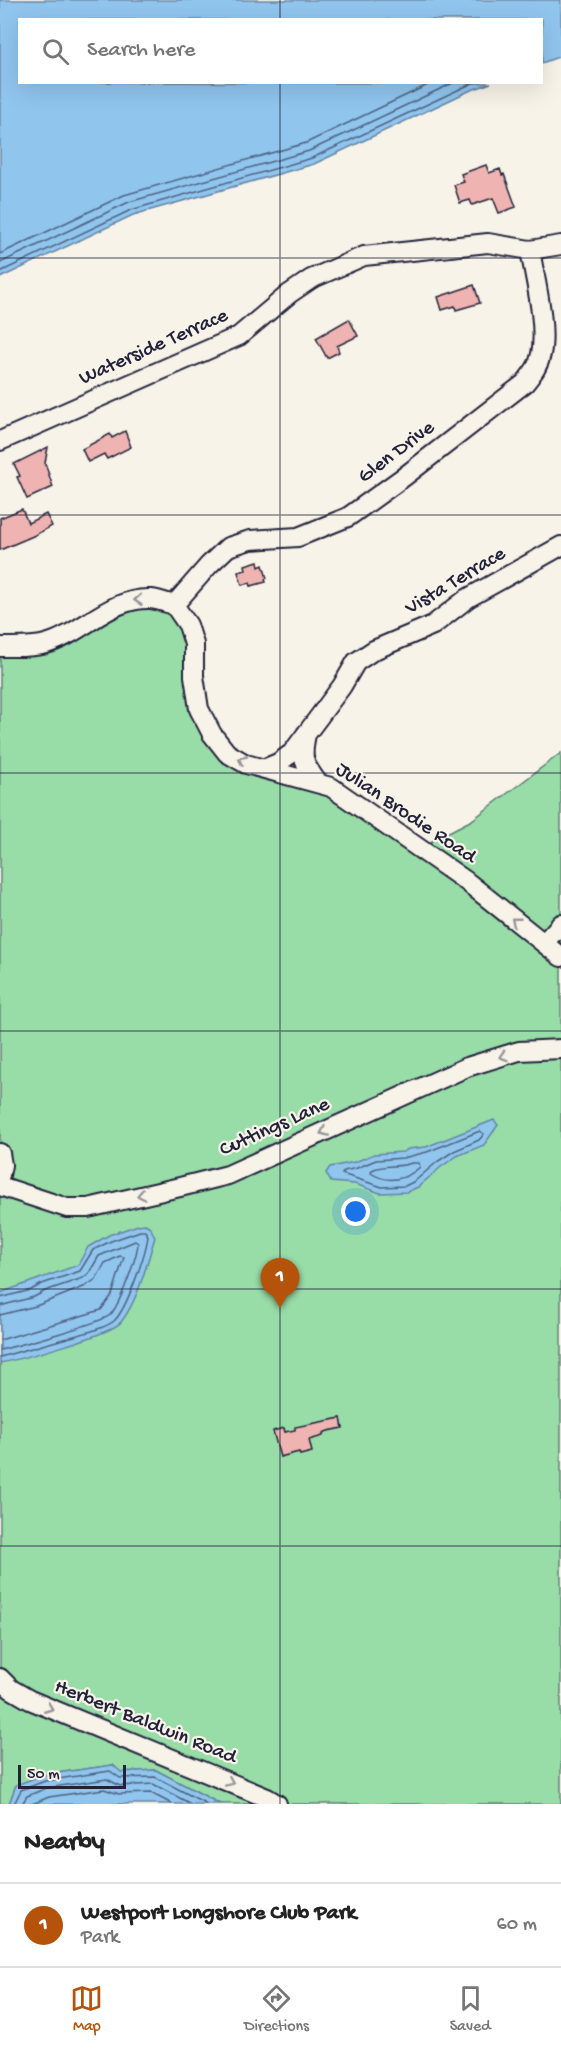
<!DOCTYPE html>
<html lang="en">
<head>
<meta charset="utf-8">
<style>
  :root { --surface:#fff; --page:#f2f2f2; --text:#222; --muted:#767676; --line:#e0e0e0; --accent:#b45309 }
  body { margin:0; font-family:"Gochi Hand",sans-serif; background:var(--page); color:var(--text) }
  .scale { position:absolute; left:18px; bottom:15px; width:108px; box-sizing:border-box; padding-left:6px; border:3px solid #22223b; border-top:0; font-size:16px; line-height:21px; white-space:nowrap; color:#22223b; -webkit-text-stroke:4px #f7f3e8; paint-order:stroke }
  .you { position:absolute; left:356px; top:1212px; width:21px; height:21px; margin:-15px; border:4px solid #fff; border-radius:50%; background:#1a73e8; box-shadow:0 0 0 9px #1a73e833 }
  .badge { display:grid; place-items:center; width:39px; height:39px; border-radius:50%; background:var(--accent); color:#fff; font-size:20px; font-weight:700 }
  .pin { position:absolute; translate:-50% -50px; filter:drop-shadow(0 2px 3px #0008) }
  .pin::after { content:''; position:absolute; top:32px; width:21px; height:18px; background:inherit; clip-path:polygon(0 0,100% 0,50% 100%) }
  .list { margin:0; padding:0; list-style:none }
  h2 { display:flex; justify-content:space-between; align-items:center; height:78px; margin:0; padding:0 24px; font-size:26px }
  h2 small { font-size:20px; font-weight:400; color:var(--muted) }
  .list li { display:grid; grid-template-columns:39px 1fr auto; gap:18px; align-items:center; box-sizing:border-box; height:84px; padding:0 24px; border-top:2px solid var(--line) }
  .list b { display:block; font-size:22px; white-space:nowrap }
  .list p { margin:0; font-size:20px; white-space:nowrap; color:var(--muted) }
  .list em { font-size:20px; font-style:normal; color:var(--muted) }
  .icon { flex:none; width:33px; height:33px; fill:none; stroke:currentColor; stroke-width:2; stroke-linecap:round; stroke-linejoin:round }
  .map { position:relative; flex:none; width:561px; height:1804px; overflow:hidden }
  .search { position:absolute; background:var(--surface); box-shadow:0 6px 24px #0002; left:18px; right:18px; top:18px; height:66px; display:flex; align-items:center; gap:15px; box-sizing:border-box; padding:0 21px; border-radius:0px; color:var(--muted); font-size:22px }
  .sheet { height:162px; background:var(--surface) }
  nav { display:flex; justify-content:space-around; align-items:center; box-sizing:border-box; height:84px; border-top:2px solid var(--line); background:var(--surface); font-size:16px; color:var(--muted) }
  nav a { display:grid; justify-items:center; gap:3px }
  nav .on { color:var(--accent) }
  .map>svg:first-child { display:block }
  .green { fill:#98dca8; stroke:#5d7f72; stroke-width:1.5 }
  .water { fill:#90c5ee; stroke:#6484a6; stroke-width:1.5 }
  .lines { fill:none; stroke-linecap:round; stroke-linejoin:round }
  .shore { stroke:#4e6383; stroke-width:1.5 }
  .building { fill:#efb3b1; stroke:#22223b; stroke-width:1.5 }
  .minor-casing { stroke:#22223b; stroke-width:22 }
  .minor { stroke:#f7f3e8; stroke-width:18 }
  .oneway { stroke:#97959a }
  .grid { fill:none; stroke:#22223b; stroke-width:1.5; stroke-opacity:0.55 }
  .labels { text-anchor:middle; dominant-baseline:central; stroke-width:4.5; stroke-linejoin:round; paint-order:stroke }
  .street-label { font-size:21px; fill:#22223b; stroke:#f7f3e8 }
</style>
</head>
<body>
<div class="map">
<svg width="561" height="1804" viewBox="0 0 561 1804">
  <rect width="100%" height="100%" fill="#f7f3e8"/>
  <filter id="ink" filterUnits="userSpaceOnUse"><feTurbulence type="fractalNoise" baseFrequency=".0167" numOctaves="2"/><feDisplacementMap in="SourceGraphic" scale="12" xChannelSelector="R" yChannelSelector="G"/><feConvolveMatrix kernelMatrix="1 2 1 2 8 2 1 2 1" color-interpolation-filters="sRGB"/></filter>
  <g filter="url(#ink)">
    <path class="green" d="M 148,603 L 172,612 L 182,624 L 202,734 L 325,792 L 415,851 L 439,837 L 472,820 L 561,753 L 561,1804 L 220,1804 L 156,1770 L 120,1772 L 113,1765 L 43,1775 L 16,1785 L 9,1804 L 0,1804 L 0,639 L 22,648 L 126,609 Z"/>
    <path class="water" d="M 0,0 L 561,0 L 561,56 L 542,63 L 542,20 L 20,20 L 20,82 L 491,83 L 469,91 L 314,164 L 133,215 L 0,278 Z
      M 494,1120 L 498,1125 L 484,1145 L 457,1156 L 441,1167 L 418,1187 L 407,1192 L 380,1193 L 355,1184 L 331,1182 L 326,1173 L 330,1167 L 355,1162 L 374,1154 L 403,1152 L 408,1149 L 426,1147 Z
      M 145,1224 L 150,1227 L 155,1237 C 147,1263 138,1301 121,1322 C 111,1335 20,1359 0,1363 L 0,1293 L 78,1265 L 88,1247 L 109,1235 L 138,1225 Z
      M 113,1765 L 121,1772 L 156,1770 L 220,1804 L 9,1804 L 16,1785 L 43,1775 Z"/>
    <g class="lines">
      <path class="shore" d="M 0,254 L 124,195 L 306,143 L 434,82
        M 0,263 L 129,202 L 309,151 L 455,82
        M 0,272 L 131,210 L 312,158 L 475,82
        M 480,1131 L 484,1134 L 479,1140 L 454,1151 L 437,1162 L 415,1181 L 405,1186 L 382,1187 L 342,1174 L 344,1171 L 357,1168 L 376,1160 L 403,1158 L 427,1152 Z
        M 412,1163 L 419,1163 L 420,1167 C 406,1180 387,1184 371,1173 L 372,1170 C 384,1164 399,1168 412,1163 Z
        M 0,1298 L 31,1290 L 42,1284 L 80,1271 L 93,1250 L 111,1241 L 140,1231 L 145,1231 L 148,1236 C 146,1253 127,1309 114,1321 C 108,1326 100,1328 92,1331 L 0,1357
        M 0,1306 L 34,1297 L 45,1291 L 83,1278 L 89,1273 L 99,1256 L 135,1241 L 138,1243 C 137,1257 120,1305 110,1315 C 101,1323 16,1346 0,1350
        M 0,1315 L 36,1306 L 86,1286 L 96,1279 L 105,1263 L 120,1256 L 124,1257 L 112,1295 L 101,1310 L 0,1340
        M 14,1804 L 21,1790 L 45,1781 L 110,1771 L 120,1778 L 155,1777 L 207,1804
        M 22,1804 L 27,1796 L 47,1788 L 107,1779 L 120,1786 L 153,1784 L 191,1804
        M 32,1804 L 49,1797 L 104,1789 L 119,1794 L 151,1793 L 172,1804"/>
    </g>
    <path class="building" d="M 486,165 L 489,173 L 500,169 L 502,175 L 504,174 L 516,207 L 499,213 L 493,198 L 472,205 L 470,200 L 460,203 L 454,185 L 464,182 L 461,174 Z
      M 474,285 L 480,303 L 456,310 L 455,306 L 442,310 L 438,297 Z
      M 349,319 L 358,336 L 337,346 L 339,352 L 327,358 L 316,338 Z
      M 125,431 L 131,447 L 107,459 L 104,454 L 88,462 L 82,449 L 110,434 L 112,438 Z
      M 48,447 L 45,463 L 53,487 L 27,499 L 17,477 L 20,476 L 14,464 Z
      M 22,509 L 28,523 L 46,514 L 52,526 L 33,536 L 0,550 L 0,518 Z
      M 258,561 L 259,567 L 263,565 L 267,578 L 265,579 L 266,582 L 251,586 L 250,583 L 242,585 L 238,572 L 246,570 L 245,565 Z
      M 341,1418 L 343,1428 L 328,1431 L 323,1433 L 323,1436 L 309,1440 L 312,1452 L 300,1455 L 299,1452 L 280,1457 L 273,1431 L 284,1428 L 285,1432 L 295,1430 L 295,1427 Z"/>
    <g class="lines">
      <defs>
        <path id="minor" d="M 0,441 L 239,336 L 289,294 L 311,279 L 364,256 L 488,243 L 530,250 L 561,245
          M 174,605 L 209,565 L 228,547 L 250,540 L 298,537 L 348,517 L 405,476 L 525,383 C 532,374 539,366 541,354 C 547,326 535,279 530,250
          M 0,647 C 16,647 31,648 46,644 C 84,633 110,597 151,599 C 159,600 167,603 174,605 L 188,625 L 194,644 L 194,676 L 199,709 L 212,734 L 227,753 L 246,764 L 331,787 L 466,881 L 561,957
          M 306,734 C 301,759 303,763 318,783
          M 266,768 L 278,763 L 292,753 L 342,686 L 356,662 L 374,650 L 433,625 L 468,598 L 561,546
          M 544,943 L 561,924
          M 0,1153 L 2,1165 L 0,1175
          M 0,1186 L 67,1208 L 88,1208 L 180,1187 L 228,1175 L 467,1067 L 519,1051 L 561,1049
          M 0,1678 L 11,1689 L 30,1700 L 267,1798 L 277,1804"/>
      </defs>
      <use href="#minor" class="minor-casing"/>
      <use href="#minor" class="minor"/>
    </g>
    <defs><path id="oneway-chevron" d="M-2-3.5L2.5 0L-2 3.5" fill="none" stroke-width="1.6" stroke-linecap="round" stroke-linejoin="round" transform="scale(1.5)"/></defs>
    <g class="oneway">
      <use href="#oneway-chevron" transform="translate(138 600) rotate(176)"/>
      <use href="#oneway-chevron" transform="translate(242 760) rotate(-155)"/>
      <use href="#oneway-chevron" transform="translate(515 921) rotate(-142)"/>
      <use href="#oneway-chevron" transform="translate(503 1056) rotate(162)"/>
      <use href="#oneway-chevron" transform="translate(324 1132) rotate(156)"/>
      <use href="#oneway-chevron" transform="translate(141 1195) rotate(168)"/>
      <use href="#oneway-chevron" transform="translate(49 1708) rotate(22)"/>
      <use href="#oneway-chevron" transform="translate(230 1782) rotate(23)"/>
    </g>
  </g>
  <path class="grid" d="M 280,0 L 280,20M 280,82 L 280,1804M 0,258 L 561,258M 0,515 L 561,515M 0,773 L 561,773M 0,1031 L 561,1031M 0,1289 L 561,1289M 0,1546 L 561,1546"/>
  <g class="labels">
    <g class="street-label">
      <text transform="translate(154 348) rotate(-24)">Waterside Terrace</text>
      <text transform="translate(397 453) rotate(-37)">Glen Drive</text>
      <text transform="translate(456 582) rotate(-31)">Vista Terrace</text>
      <text transform="translate(405 814) rotate(34)">Julian Brodie Road</text>
      <text transform="translate(275 1128) rotate(-24)">Cuttings Lane</text>
      <text transform="translate(145 1723) rotate(22)">Herbert Baldwin Road</text>
    </g>
  </g>
</svg>
<div class="scale">50 m</div>
<div class="you"></div>
<div class="pin badge" style="left:280px;top:1308px">1</div>
<div class="search"><svg class="icon" aria-label="search" viewBox="0 0 24 24"><circle cx="10" cy="10" r="6"/><path d="M15 15l6 6"/></svg>Search here</div>
</div>
<section class="sheet">
<h2>Nearby<small></small></h2>
<ul class="list">
<li><span class="badge">1</span><div><b>Westport Longshore Club Park</b><p>Park</p></div><em>60 m</em></li>
</ul>
</section>
<nav>
<a class="on"><svg class="icon" aria-label="map" viewBox="0 0 24 24"><path d="M3 6l6-2 6 2 6-2v14l-6 2-6-2-6 2zM9 4v14M15 6v14"/></svg>Map</a>
<a><svg class="icon" aria-label="directions" viewBox="0 0 24 24"><path d="M12 3l9 9-9 9-9-9zM9 14v-3h6M13 9l2 2-2 2"/></svg>Directions</a>
<a><svg class="icon" aria-label="saved" viewBox="0 0 24 24"><path d="M7 4h10v16l-5-4-5 4z"/></svg>Saved</a>
</nav>
</body>
</html>
